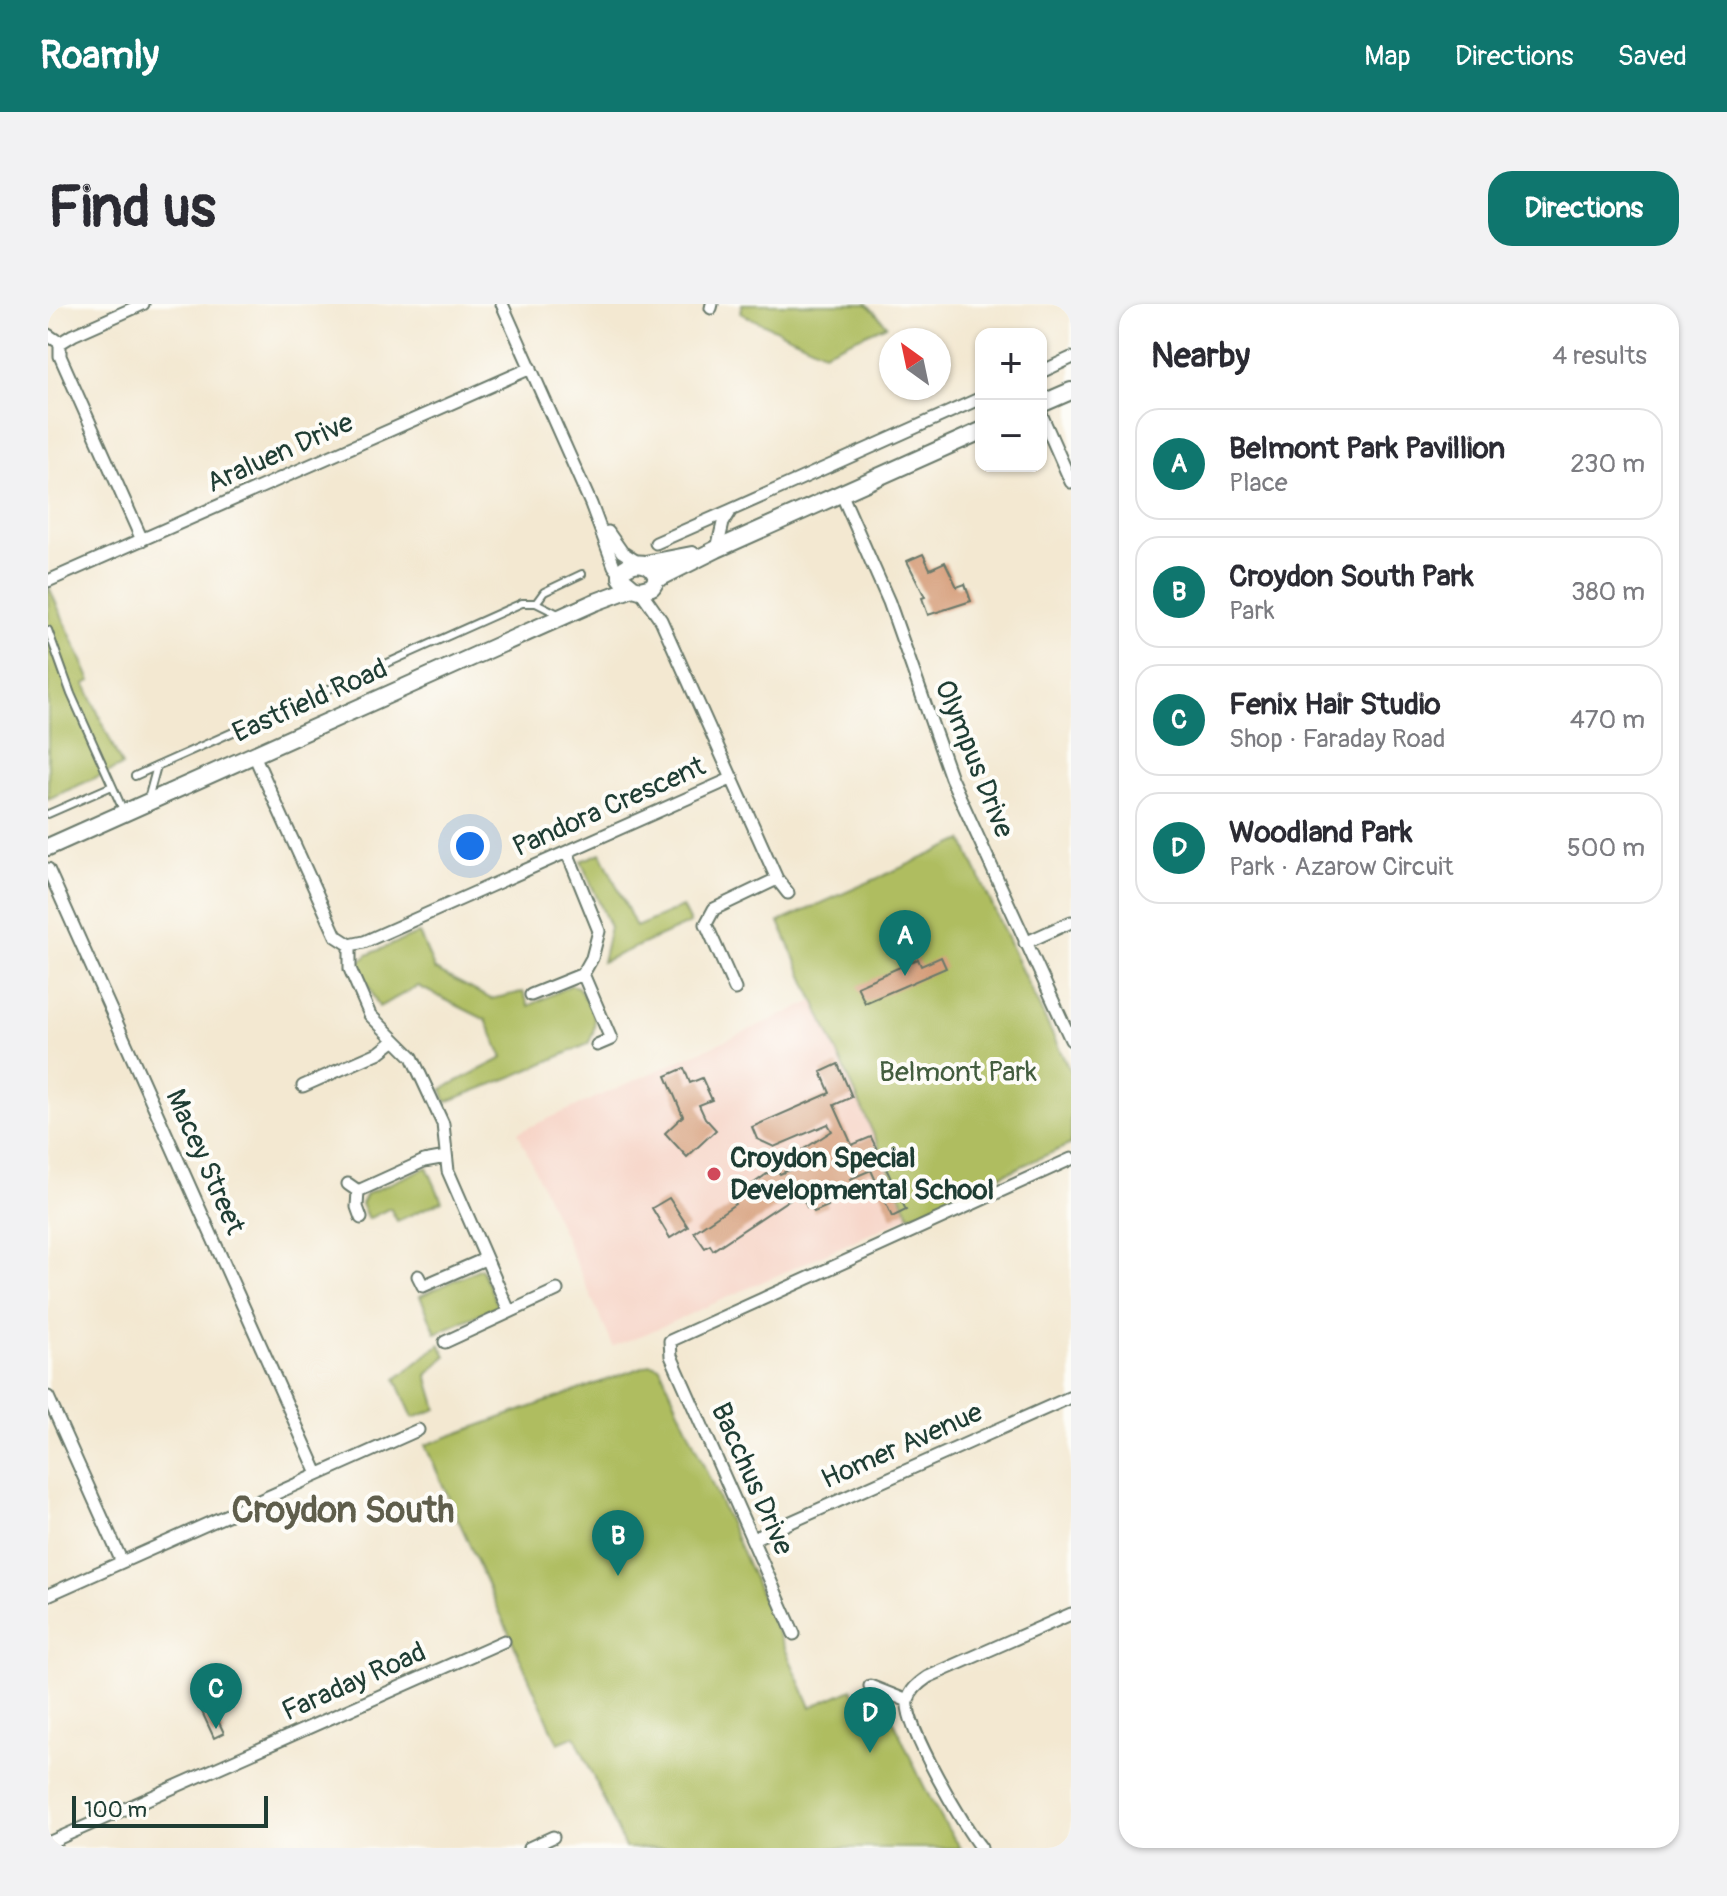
<!DOCTYPE html>
<html lang="en">
<head>
<meta charset="utf-8">
<style>
  :root { --surface:#fff; --page:#f2f2f3; --text:#2b2b33; --muted:#7c7c81; --line:#e1e1e2; --accent:#0f766e }
  body { margin:0; font-family:Pangolin,sans-serif; background:var(--page); color:var(--text) }
  .controls { position:absolute; right:24px; top:24px; display:grid; overflow:hidden; border-radius:16px; box-shadow:0 2px 6px #0004 }
  .controls button { width:72px; height:72px; display:grid; place-items:center; padding:0; border:0; border-bottom:2px solid var(--line); background:var(--surface); color:var(--text); font:40px sans-serif }
  .compass { position:absolute; left:831px; top:24px; width:72px; height:72px; border-radius:50%; background:var(--surface); box-shadow:0 2px 6px #0004; rotate:327deg }
  .scale { position:absolute; left:24px; bottom:20px; width:196px; box-sizing:border-box; padding-left:8px; border:4px solid #1f3d34; border-top:0; font-size:22px; line-height:28px; white-space:nowrap; color:#1f3d34; -webkit-text-stroke:6px #fdfcf7; paint-order:stroke }
  .you { position:absolute; left:422px; top:542px; width:28px; height:28px; margin:-20px; border:6px solid #fff; border-radius:50%; background:#1a73e8; box-shadow:0 0 0 12px #1a73e833 }
  .badge { display:grid; place-items:center; width:52px; height:52px; border-radius:50%; background:var(--accent); color:#fff; font-size:26px; font-weight:700 }
  .pin { position:absolute; translate:-50% -66px; filter:drop-shadow(0 2px 4px #0008) }
  .pin::after { content:''; position:absolute; top:42px; width:28px; height:24px; background:inherit; clip-path:polygon(0 0,100% 0,50% 100%) }
  .list { margin:0; padding:0; list-style:none }
  h2 { display:flex; justify-content:space-between; align-items:center; height:104px; margin:0; padding:0 32px; font-size:34px }
  h2 small { font-size:26px; font-weight:400; color:var(--muted) }
  .list li { display:grid; grid-template-columns:52px 1fr auto; gap:24px; align-items:center; box-sizing:border-box; height:112px; margin:0 16px 16px; padding:0 16px; border:2px solid var(--line); border-radius:24px }
  .list b { display:block; font-size:30px; white-space:nowrap }
  .list p { margin:0; font-size:26px; white-space:nowrap; color:var(--muted) }
  .list em { font-size:26px; font-style:normal; color:var(--muted) }
  .map { position:relative; flex:none; width:1023px; height:1544px; overflow:hidden; border-radius:24px }
  header { display:flex; align-items:center; gap:48px; box-sizing:border-box; height:112px; padding:0 40px; background:var(--accent); color:#fff }
  header strong { font-size:38px }
  nav { display:flex; gap:44px; margin-inline-start:auto; font-size:28px }
  .intro { display:flex; align-items:center; justify-content:space-between; box-sizing:border-box; height:192px; padding:0 48px }
  h1 { margin:0; font-size:56px }
  .button { padding:20px 36px; border-radius:24px; background:var(--accent); color:#fff; font-size:28px; font-weight:700 }
  main { display:flex; gap:48px; padding:0 48px }
  aside { flex:1; background:var(--surface); border-radius:24px; box-shadow:0 2px 6px #0004 }
  .map>svg:first-child { display:block }
  .built { fill:#f6d2c4 }
  .green { fill:#afbd60; stroke:#677d4a; stroke-width:2 }
  .building { fill:#d59c78 }
  .lines { fill:none; stroke-linecap:round; stroke-linejoin:round }
  .service-casing { stroke:#69796b; stroke-width:10 }
  .minor-casing { stroke:#69796b; stroke-width:15 }
  .secondary-casing { stroke:#69796b; stroke-width:20 }
  .service { stroke:#fff; stroke-width:6 }
  .minor { stroke:#fff; stroke-width:11 }
  .secondary { stroke:#fff; stroke-width:16 }
  .poi-dot { fill:#d1495b; stroke:#fdfcf7; stroke-width:3 }
  .labels { text-anchor:middle; dominant-baseline:central; stroke-width:8; stroke-linejoin:round; paint-order:stroke }
  .street-label { font-size:28px; fill:#1f3d34; stroke:#fdfcf7 }
  .park-label { font-size:28px; fill:#435d3f; stroke:#fdfcf7 }
  .poi-label { font-size:28px; font-weight:bold; fill:#1f3d34; stroke:#fdfcf7; text-anchor:start }
  .district-label { font-size:36px; font-weight:bold; fill:#5f5e4c; stroke:#fdfcf7 }
</style>
</head>
<body>
<header>
<strong>Roamly</strong>
<nav><a>Map</a><a>Directions</a><a>Saved</a></nav>
</header>
<div class="intro"><h1>Find us</h1><a class="button">Directions</a></div>
<main>
<div class="map">
<svg width="1023" height="1544" viewBox="0 0 1023 1544">
  <rect width="100%" height="100%" fill="#fdfcf7"/>
  <filter id="ink" filterUnits="userSpaceOnUse"><feTurbulence type="fractalNoise" baseFrequency=".0125" numOctaves="2"/><feDisplacementMap in="SourceGraphic" scale="16" xChannelSelector="R" yChannelSelector="G"/><feConvolveMatrix kernelMatrix="1 2 1 2 8 2 1 2 1" color-interpolation-filters="sRGB"/></filter>
  <filter id="wash" filterUnits="userSpaceOnUse"><feTurbulence type="fractalNoise" baseFrequency=".006" numOctaves="4" result="noise"/><feDisplacementMap in="SourceGraphic" scale="32" xChannelSelector="R" yChannelSelector="G"/><feGaussianBlur stdDeviation="1.8" result="paint"/><feColorMatrix in="noise" values="0 0 0 0 0 0 0 0 0 0 0 0 0 0 0 0 0 1.4 0 .05"/><feComposite in="paint" operator="in"/></filter>
  <g filter="url(#wash)">
    <rect width="100%" height="100%" fill="#f3e8d1"/>
    <path class="built" d="M 766,697 L 862,912 L 597,1030 L 565,1042 L 470,828 Z"/>
    <path class="green" d="M 694,0 L 819,0 L 839,21 L 776,48 L 692,9 Z
      M 0,281 L 43,377 L 37,380 L 74,462 L 0,495 Z
      M 915,536 L 971,661 L 1023,769 L 1023,840 L 862,912 L 731,618 Z
      M 553,549 L 588,623 L 634,603 L 642,619 L 554,658 L 562,623 L 533,557 Z
      M 371,629 L 387,666 L 443,695 L 475,688 L 481,702 L 523,681 L 530,683 C 543,705 554,714 540,740 L 466,772 L 398,798 L 394,785 L 455,754 L 438,716 L 370,682 L 331,703 L 313,667 L 312,658 L 319,651 Z
      M 379,863 L 394,897 L 349,917 L 342,904 L 320,915 L 313,900 L 318,890 Z
      M 433,964 L 450,1002 L 388,1029 L 372,992 Z
      M 392,1040 L 398,1052 L 379,1071 L 389,1105 L 365,1114 L 348,1075 Z
      M 603,1060 L 612,1063 L 763,1403 L 804,1385 L 819,1419 L 837,1411 L 845,1415 C 865,1459 884,1505 913,1544 L 577,1544 L 527,1432 L 510,1439 L 377,1141 Z"/>
    <g id="blocks">
      <path class="building" d="M 875,250 L 882,265 L 897,258 L 909,283 L 917,280 L 923,297 L 880,311 L 874,294 L 877,293 L 859,257 Z
        M 893,653 L 898,664 L 817,699 L 809,682 L 870,655 L 873,662 Z
        M 790,760 L 804,793 L 786,801 L 804,841 L 823,833 L 858,906 L 844,913 L 823,866 L 802,875 L 805,883 L 777,895 L 780,902 L 766,908 L 763,901 L 759,903 L 755,895 L 751,897 L 748,891 L 665,946 L 662,941 L 657,944 L 646,928 L 687,900 L 684,895 L 727,864 L 732,870 L 750,862 L 745,852 L 784,827 L 780,820 L 726,843 L 709,835 L 704,823 L 782,789 L 773,768 Z
        M 636,764 L 642,779 L 654,774 L 664,796 L 651,801 L 657,814 L 668,826 L 639,853 L 617,829 L 635,812 L 618,772 Z
        M 621,894 L 640,923 L 622,934 L 604,904 Z
        M 159,1393 L 176,1429 L 166,1434 L 149,1397 Z"/>
    </g>
  </g>
  <g filter="url(#ink)">
    <use href="#blocks" fill-opacity="0" stroke="#69796b" stroke-width="2"/>
    <g class="lines">
      <defs>
        <path id="service" d="M 488,299 L 496,288 L 534,270
          M 0,326 L 23,390 L 76,508
          M 87,472 L 109,462
          M 100,495 L 109,462 L 474,299 L 488,299 L 510,310
          M 0,510 L 64,482"/>
        <path id="minor" d="M 454,0 L 543,200 L 566,262 L 573,271
          M 663,4 L 664,0
          M 0,31 L 12,39
          M 993,68 L 1023,54
          M 993,110 L 1023,178
          M 793,189 L 841,298 L 903,474 L 1023,736
          M 560,228 L 574,248 L 591,259
          M 94,236 L 12,52 L 12,39 L 25,31 L 95,0
          M 608,239 L 683,206
          M 669,245 L 675,219 L 683,206 L 933,94
          M 0,277 L 483,64
          M 592,286 L 613,316 L 729,575 L 740,589
          M 206,451 L 288,632 L 302,641 L 316,638 L 685,474
          M 519,548 L 551,627 L 544,654 L 535,670 L 563,735 L 549,741
          M 0,565 L 270,1170
          M 977,639 L 1023,618
          M 302,641 L 302,665 L 322,711 L 364,753 L 395,820 L 400,867 L 461,1007
          M 687,685 L 658,620 L 666,605 L 729,575
          M 483,691 L 535,670
          M 255,782 L 332,748 L 347,736
          M 300,880 L 310,887 L 309,903 L 313,914
          M 310,887 L 376,857 L 398,853
          M 370,972 L 375,982 L 437,955
          M 397,1038 L 509,986
          M 0,1093 L 74,1258
          M 705,1235 L 1023,1093
          M 0,1291 L 370,1126
          M 746,1330 L 623,1052 L 622,1037 L 1023,855
          M 822,1382 L 860,1397
          M 0,1539 L 456,1337
          M 481,1544 L 505,1533
          M 933,1544 C 916,1523 856,1421 860,1397 C 862,1386 871,1379 880,1373 L 1023,1310"/>
        <path id="secondary" d="M 993,100 L 1023,87
          M 597,260 L 644,251
          M 609,275 L 669,245 L 933,127
          M 0,543 L 545,299 L 585,284 L 592,286 L 604,283 L 609,275 C 605,256 586,256 573,267 L 573,274 L 585,284"/>
      </defs>
      <use href="#service" class="service-casing"/>
      <use href="#minor" class="minor-casing"/>
      <use href="#secondary" class="secondary-casing"/>
      <use href="#service" class="service"/>
      <use href="#minor" class="minor"/>
      <use href="#secondary" class="secondary"/>
    </g>
  </g>
  <circle class="poi-dot" cx="666" cy="870" r="8"/>
  <g class="labels">
    <g class="street-label">
      <text transform="translate(232 149) rotate(-24)">Araluen Drive</text>
      <text transform="translate(262 397) rotate(-24)">Eastfield Road</text>
      <text transform="translate(926 455) rotate(68)">Olympus Drive</text>
      <text transform="translate(561 503) rotate(-24)">Pandora Crescent</text>
      <text transform="translate(157 858) rotate(66)">Macey Street</text>
      <text transform="translate(854 1142) rotate(-24)">Homer Avenue</text>
      <text transform="translate(704 1175) rotate(66)">Bacchus Drive</text>
      <text transform="translate(306 1378) rotate(-24)">Faraday Road</text>
    </g>
    <g class="park-label">
      <text x="910" y="768">Belmont Park</text>
    </g>
    <g class="poi-label">
      <text x="682" y="854">Croydon Special<tspan x="682" dy="32">Developmental School</tspan></text>
    </g>
    <g class="district-label">
      <text x="295" y="1206">Croydon South</text>
    </g>
  </g>
</svg>
<div class="controls">
<button>+</button>
<button>−</button>
</div>
<svg class="compass" viewBox="-18 -18 36 36"><path d="M0-13l5 13h-10z" fill="#e53935"/><path d="M0 13l5-13h-10z" fill="#7c7c81"/></svg>
<div class="scale">100 m</div>
<div class="you"></div>
<div class="pin badge" style="left:857px;top:672px">A</div>
<div class="pin badge" style="left:570px;top:1272px">B</div>
<div class="pin badge" style="left:168px;top:1425px">C</div>
<div class="pin badge" style="left:822px;top:1449px">D</div>
</div>
<aside>
<h2>Nearby<small>4 results</small></h2>
<ul class="list">
<li><span class="badge">A</span><div><b>Belmont Park Pavillion</b><p>Place</p></div><em>230 m</em></li>
<li><span class="badge">B</span><div><b>Croydon South Park</b><p>Park</p></div><em>380 m</em></li>
<li><span class="badge">C</span><div><b>Fenix Hair Studio</b><p>Shop · Faraday Road</p></div><em>470 m</em></li>
<li><span class="badge">D</span><div><b>Woodland Park</b><p>Park · Azarow Circuit</p></div><em>500 m</em></li>
</ul>
</aside>
</main>
</body>
</html>
